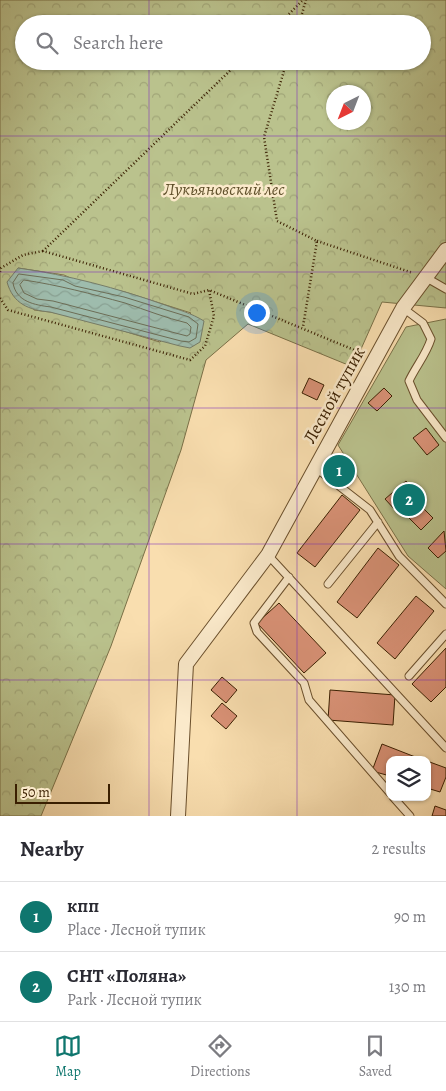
<!DOCTYPE html>
<html lang="en">
<head>
<meta charset="utf-8">
<style>
  :root { --surface:#fff; --page:#f2f2f3; --text:#2b2b33; --muted:#7c7c81; --line:#e1e1e2; --accent:#0f766e }
  body { margin:0; font-family:Alegreya,serif; background:var(--page); color:var(--text) }
  .controls { position:absolute; right:15px; bottom:15px; display:grid; overflow:hidden; border-radius:10px; box-shadow:0 1px 4px #0004 }
  .controls button { width:45px; height:45px; display:grid; place-items:center; padding:0; border:0; border-bottom:1px solid var(--line); background:var(--surface); color:var(--text); font:25px sans-serif }
  .compass { position:absolute; left:326px; top:85px; width:45px; height:45px; border-radius:50%; background:var(--surface); box-shadow:0 1px 4px #0004; rotate:222deg }
  .scale { position:absolute; left:15px; bottom:12px; width:95px; box-sizing:border-box; padding-left:5px; border:2px solid #3a1f01; border-top:0; font-size:14px; line-height:18px; white-space:nowrap; color:#3a1f01; -webkit-text-stroke:4px #fbeacb; paint-order:stroke }
  .you { position:absolute; left:256px; top:312px; width:18px; height:18px; margin:-12px; border:4px solid #fff; border-radius:50%; background:#1a73e8; box-shadow:0 0 0 8px #1a73e833 }
  .badge { display:grid; place-items:center; width:32px; height:32px; border-radius:50%; background:var(--accent); color:#fff; font-size:16px; font-weight:700 }
  .pin { position:absolute; translate:-50% -50%; border:2px solid #fff; box-shadow:0 1px 5px #0006 }
  .list { margin:0; padding:0; list-style:none }
  h2 { display:flex; justify-content:space-between; align-items:center; height:65px; margin:0; padding:0 20px; font-size:21px }
  h2 small { font-size:16px; font-weight:400; color:var(--muted) }
  .list li { display:grid; grid-template-columns:32px 1fr auto; gap:15px; align-items:center; box-sizing:border-box; height:70px; padding:0 20px; border-top:1px solid var(--line) }
  .list b { display:block; font-size:19px; white-space:nowrap }
  .list p { margin:0; font-size:16px; white-space:nowrap; color:var(--muted) }
  .list em { font-size:16px; font-style:normal; color:var(--muted) }
  .icon { flex:none; width:28px; height:28px; fill:none; stroke:currentColor; stroke-width:2; stroke-linecap:round; stroke-linejoin:round }
  .map { position:relative; flex:none; width:446px; height:816px; overflow:hidden }
  .search { position:absolute; background:var(--surface); box-shadow:0 1px 4px #0004; left:15px; right:15px; top:15px; height:55px; display:flex; align-items:center; gap:12px; box-sizing:border-box; padding:0 18px; border-radius:28px; color:var(--muted); font-size:19px }
  .sheet { height:205px; background:var(--surface) }
  nav { display:flex; justify-content:space-around; align-items:center; box-sizing:border-box; height:70px; border-top:1px solid var(--line); background:var(--surface); font-size:14px; color:var(--muted) }
  nav a { display:grid; justify-items:center; gap:2px }
  nav .on { color:var(--accent) }
  .map>svg:first-child { display:block }
  .forest { fill:url(#forest-crowns); stroke:#7a7047; fill-rule:evenodd }
  .green { fill:#bac28d; stroke:#7a7047 }
  .water { fill:url(#water-waves); stroke:#767d68 }
  .lines { fill:none; stroke-linecap:round; stroke-linejoin:round }
  .shore { stroke:#6c6e57; stroke-width:1 }
  .building { fill:#da9277; stroke:#3a1f01 }
  .lane-casing { stroke:#6a4f2c; stroke-width:9 }
  .street-casing { stroke:#6a4f2c; stroke-width:16 }
  .path { stroke:#3a1f01; stroke-width:2.5; stroke-dasharray:1 2.5; stroke-linecap:butt }
  .lane { stroke:#fbeacb; stroke-width:7 }
  .street { stroke:#fbeacb; stroke-width:14 }
  .grid { fill:none; stroke:#7b2cbf; stroke-width:1; stroke-opacity:0.55 }
  .labels { text-anchor:middle; dominant-baseline:central; stroke-width:5; stroke-linejoin:round; paint-order:stroke }
  .park-label { font-size:18px; font-style:italic; fill:#60502b; stroke:#fbeacb }
  .street-label { font-size:18px; fill:#3a1f01; stroke:#fbeacb }
</style>
</head>
<body>
<div class="map">
<svg width="446" height="816" viewBox="0 0 446 816">
  <defs>
    <pattern id="forest-crowns" width="20" height="18" patternUnits="userSpaceOnUse" patternTransform="scale(1.25)"><rect width="20" height="18" fill="#bac28d"/><path d="M2 6a3 3 0 1 1 6 0M12 15a3 3 0 1 1 6 0" fill="none" stroke="#a1a678"/></pattern>
    <pattern id="water-waves" width="16" height="10" patternUnits="userSpaceOnUse" patternTransform="scale(1.25)"><rect width="16" height="10" fill="#9ebcad"/><path d="M0 5q4-4 8 0t8 0" fill="none" stroke="#89a193"/></pattern>
  </defs>
  <rect width="100%" height="100%" fill="#f9deaf"/>
  <filter id="stains"><feTurbulence type="fractalNoise" baseFrequency=".004" numOctaves="4"/><feColorMatrix values="0 0 0 0 .2 0 0 0 0 .09 0 0 0 0 .02 0 0 0 .5 -.17"/></filter>
  <radialGradient id="worn" r=".72"><stop offset=".6" stop-color="#630" stop-opacity="0"/><stop offset="1" stop-color="#630" stop-opacity=".3"/></radialGradient>
  <path class="forest" d="M 0,0 L 446,0 L 446,308 L 382,302 L 353,367 L 248,324 L 206,360 L 181,450 L 111,646 L 41,816 L 0,816 ZM 24,24 L 422,24 L 422,61 L 24,61 ZM 334,92 L 364,92 L 364,122 L 334,122 ZM 18,268 L 64,275 L 77,281 L 125,292 L 191,313 L 160,342 C 118,330 77,314 34,310 Z"/>
  <path class="green" d="M 446,319 L 446,589 L 408,556 L 338,445 L 406,327 Z"/>
  <path class="water" d="M 18,268 C 68,275 117,288 165,305 C 179,310 191,313 204,321 L 200,342 L 190,348 L 180,346 L 50,312 C 29,310 13,304 7,282 Z"/>
  <g class="lines">
    <path class="shore" d="M 19,274 L 63,280 L 75,286 L 124,297 L 189,317 L 198,324 L 196,338 L 189,342 L 181,341 L 51,307 C 35,305 16,302 13,283 Z
      M 24,280 C 58,285 92,294 125,303 C 146,310 166,318 187,323 L 191,327 L 190,334 L 187,336 L 53,301 L 37,299 L 24,293 L 20,285 Z"/>
  </g>
  <path class="building" d="M 309,378 L 324,385 L 317,400 L 302,393 Z
    M 384,388 L 392,396 L 377,411 L 368,403 Z
    M 426,428 L 439,445 L 427,455 L 413,438 Z
    M 335,461 L 349,471 L 342,481 L 328,471 Z
    M 406,481 L 417,493 L 396,511 L 385,499 Z
    M 342,495 L 360,510 L 315,567 L 297,553 Z
    M 420,505 L 433,518 L 421,530 L 408,517 Z
    M 444,531 L 446,551 L 438,558 L 428,548 Z
    M 378,548 L 399,565 L 357,618 L 337,602 Z
    M 416,596 L 434,611 L 395,659 L 377,643 Z
    M 279,603 L 326,653 L 304,673 L 257,623 Z
    M 446,648 L 446,687 L 431,702 L 412,684 Z
    M 222,677 L 237,690 L 226,703 L 211,690 Z
    M 330,690 L 395,695 L 393,725 L 328,720 Z
    M 222,703 L 237,716 L 226,729 L 211,716 Z
    M 382,744 L 423,760 L 390,760 L 390,776 L 372,771 Z
    M 427,761 L 446,768 L 446,777 L 440,792 L 427,788 Z
    M 435,806 L 446,810 L 446,816 L 432,816 Z"/>
  <g class="lines">
    <defs>
      <path id="lane" d="M 425,277 L 446,289
        M 403,308 L 423,323 L 431,339 C 426,355 416,366 409,381 L 417,400 L 446,438
        M 316,468 L 370,510 L 399,556 L 446,604
        M 268,555 L 446,748
        M 289,577 L 254,623 L 257,632 L 304,683 L 309,700 L 390,793
        M 328,584 L 378,522
        M 409,676 L 446,634
        M 393,797 L 410,816"/>
      <path id="street" d="M 178,816 L 186,664 L 268,555 L 403,308 L 446,250"/>
    </defs>
    <use href="#lane" class="lane-casing"/>
    <use href="#street" class="street-casing"/>
    <path class="path" d="M 279,24 L 303,0
      M 299,24 L 306,0
      M 240,61 L 43,251 L 193,294 L 209,290 L 364,354
      M 287,61 L 264,137 L 277,221 L 317,241 L 303,327
      M 317,241 L 413,273
      M 0,272 L 1,268 L 23,255 L 43,251
      M 0,298 L 8,310 L 190,360 L 205,346 L 214,316 L 209,290"/>
    <use href="#lane" class="lane"/>
    <use href="#street" class="street"/>
  </g>
  <path class="grid" d="M 149,0 L 149,24M 297,0 L 297,24M 149,61 L 149,816M 297,61 L 297,816M 0,136 L 446,136M 0,272 L 446,272M 0,408 L 446,408M 0,544 L 446,544M 0,680 L 446,680"/>
  <g class="labels">
    <g class="park-label">
      <text x="224" y="189">Лукьяновский лес</text>
    </g>
    <g class="street-label">
      <text transform="translate(334 395) rotate(-61)">Лесной тупик</text>
    </g>
  </g>
  <rect width="100%" height="100%" filter="url(#stains)"/>
  <rect width="100%" height="100%" fill="url(#worn)"/>
</svg>
<div class="controls">
<button><svg class="icon" aria-label="layers" viewBox="0 0 24 24"><path d="M12 4l9 5-9 5-9-5zM3 14l9 5 9-5"/></svg></button>
</div>
<svg class="compass" viewBox="-18 -18 36 36"><path d="M0-13l5 13h-10z" fill="#e53935"/><path d="M0 13l5-13h-10z" fill="#7c7c81"/></svg>
<div class="scale">50 m</div>
<div class="you"></div>
<div class="pin badge" style="left:339px;top:471px">1</div>
<div class="pin badge" style="left:409px;top:500px">2</div>
<div class="search"><svg class="icon" aria-label="search" viewBox="0 0 24 24"><circle cx="10" cy="10" r="6"/><path d="M15 15l6 6"/></svg>Search here</div>
</div>
<section class="sheet">
<h2>Nearby<small>2 results</small></h2>
<ul class="list">
<li><span class="badge">1</span><div><b>кпп</b><p>Place · Лесной тупик</p></div><em>90 m</em></li>
<li><span class="badge">2</span><div><b>СНТ «Поляна»</b><p>Park · Лесной тупик</p></div><em>130 m</em></li>
</ul>
</section>
<nav>
<a class="on"><svg class="icon" aria-label="map" viewBox="0 0 24 24"><path d="M3 6l6-2 6 2 6-2v14l-6 2-6-2-6 2zM9 4v14M15 6v14"/></svg>Map</a>
<a><svg class="icon" aria-label="directions" viewBox="0 0 24 24"><path d="M12 3l9 9-9 9-9-9zM9 14v-3h6M13 9l2 2-2 2"/></svg>Directions</a>
<a><svg class="icon" aria-label="saved" viewBox="0 0 24 24"><path d="M7 4h10v16l-5-4-5 4z"/></svg>Saved</a>
</nav>
</body>
</html>
